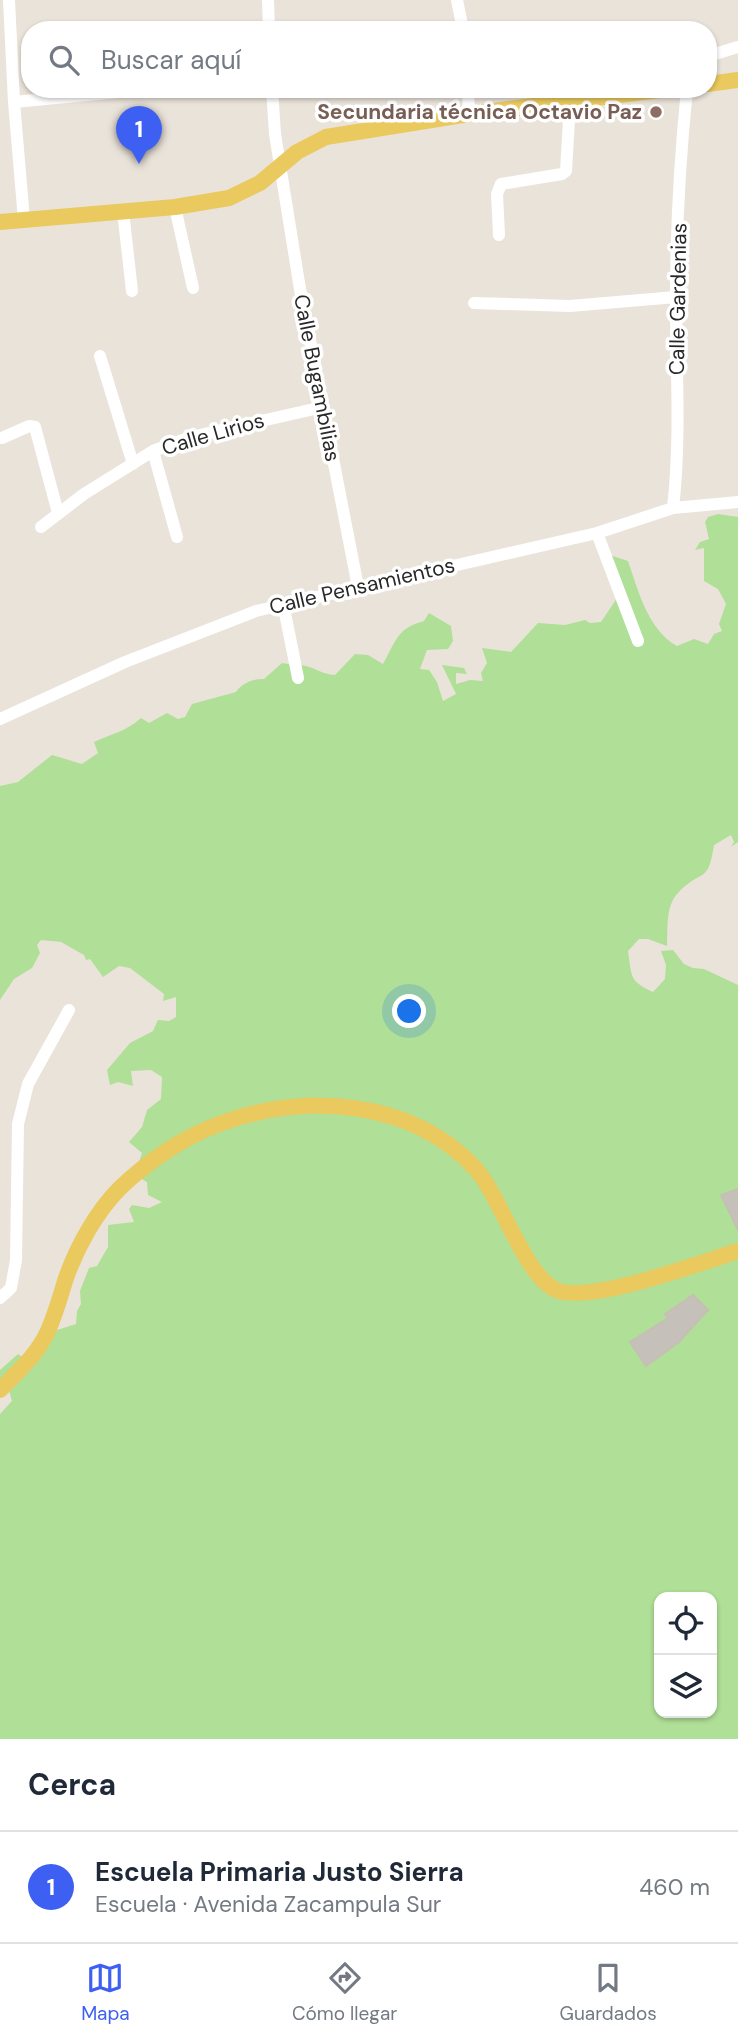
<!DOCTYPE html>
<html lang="es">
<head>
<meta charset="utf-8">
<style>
  :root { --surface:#fff; --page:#f2f2f3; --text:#1f2937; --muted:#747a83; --line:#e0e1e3; --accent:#3e60f2 }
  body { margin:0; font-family:"DM Sans",sans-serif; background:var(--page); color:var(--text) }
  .controls { position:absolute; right:21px; bottom:21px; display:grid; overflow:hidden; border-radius:14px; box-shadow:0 2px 5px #0004 }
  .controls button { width:63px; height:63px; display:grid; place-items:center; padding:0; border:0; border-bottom:2px solid var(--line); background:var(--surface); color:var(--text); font:35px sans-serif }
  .you { position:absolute; left:410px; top:1012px; width:24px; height:24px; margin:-18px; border:5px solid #fff; border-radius:50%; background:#1a73e8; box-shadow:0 0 0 10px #1a73e833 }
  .badge { display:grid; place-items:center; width:46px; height:46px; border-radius:50%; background:var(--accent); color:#fff; font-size:23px; font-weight:700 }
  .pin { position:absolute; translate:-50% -58px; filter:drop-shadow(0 2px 4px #0008) }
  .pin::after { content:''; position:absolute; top:37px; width:24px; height:21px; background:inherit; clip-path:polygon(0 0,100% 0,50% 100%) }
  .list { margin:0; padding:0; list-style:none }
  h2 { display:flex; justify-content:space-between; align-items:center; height:91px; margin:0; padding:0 28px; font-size:30px }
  h2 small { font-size:23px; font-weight:400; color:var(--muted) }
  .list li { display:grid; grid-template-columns:46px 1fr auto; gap:21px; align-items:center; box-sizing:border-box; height:112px; padding:0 28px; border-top:2px solid var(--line) }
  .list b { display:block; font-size:26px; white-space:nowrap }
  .list p { margin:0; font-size:23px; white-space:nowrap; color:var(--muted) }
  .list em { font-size:23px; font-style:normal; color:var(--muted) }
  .icon { flex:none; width:38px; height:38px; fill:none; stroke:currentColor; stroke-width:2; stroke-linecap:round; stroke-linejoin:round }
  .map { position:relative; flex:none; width:738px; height:1739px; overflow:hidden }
  .search { position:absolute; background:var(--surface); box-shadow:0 2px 5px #0004; left:21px; right:21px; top:21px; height:77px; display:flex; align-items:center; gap:18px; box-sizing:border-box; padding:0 24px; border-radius:28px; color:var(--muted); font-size:26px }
  .sheet { height:203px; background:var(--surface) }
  nav { display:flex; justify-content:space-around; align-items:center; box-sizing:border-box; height:98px; border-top:2px solid var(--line); background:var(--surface); font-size:19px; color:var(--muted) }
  nav a { display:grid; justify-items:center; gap:4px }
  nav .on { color:var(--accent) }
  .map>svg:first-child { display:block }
  .green { fill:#b0df97; fill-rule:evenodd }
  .building { fill:#c5c0b9; stroke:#c5bfb4; stroke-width:2 }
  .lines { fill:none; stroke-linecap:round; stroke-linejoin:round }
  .minor { stroke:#fff; stroke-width:12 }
  .major { stroke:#eac95e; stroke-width:16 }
  .education-dot { fill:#8d6e63; stroke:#fff; stroke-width:2.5 }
  .labels { text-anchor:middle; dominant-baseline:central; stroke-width:7; stroke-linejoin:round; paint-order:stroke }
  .education-label { font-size:21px; font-weight:bold; fill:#785e54; stroke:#fff; text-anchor:end }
  .street-label { font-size:21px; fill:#282828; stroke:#fff }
</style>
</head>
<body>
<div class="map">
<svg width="738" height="1739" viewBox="0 0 738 1739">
  <rect width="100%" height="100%" fill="#eae3da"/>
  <path class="green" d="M 718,514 L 738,517 L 738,842 L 731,847 L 734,842 L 731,835 L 714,845 C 708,885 702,868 679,892 C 665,905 668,929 667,946 L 648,939 L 639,939 L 628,951 C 632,977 629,981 653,992 L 665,979 L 666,965 L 661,951 L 673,950 L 684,964 L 693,968 L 704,969 L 738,985 L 738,1739 L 0,1739 L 0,1414 L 12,1401 L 8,1387 L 0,1386 L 0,1370 L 18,1354 L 26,1360 L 57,1330 L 76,1324 L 77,1311 L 81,1304 L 80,1291 L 89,1268 L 97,1266 L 108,1247 L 108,1225 L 134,1222 L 129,1209 L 132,1205 L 149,1208 L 162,1202 L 148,1195 L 147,1182 L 143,1180 L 137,1168 L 142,1153 L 129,1142 L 142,1127 L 147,1110 L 161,1099 L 162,1077 L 151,1070 L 131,1071 L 133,1086 L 118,1082 L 110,1085 L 107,1070 L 130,1043 L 153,1031 L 158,1020 L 169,1021 L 176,1017 L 176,997 L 163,1001 L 164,994 L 130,968 L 119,966 L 103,977 L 90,959 L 86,960 L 84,955 L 61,942 L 41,940 L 37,945 L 40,953 L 32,968 L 14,979 L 0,1000 L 0,786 L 18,782 L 52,755 L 82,764 L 98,753 L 94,742 C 111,734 127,731 141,718 L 149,723 L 167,713 L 178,719 L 185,717 L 192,704 L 236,692 C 241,684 254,678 264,679 L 282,663 C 290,665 299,664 306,666 C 318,669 321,674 335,675 L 355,654 L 368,655 L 383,664 C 396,641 397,628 424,621 L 429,613 L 451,626 L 453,641 L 448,649 L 427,650 L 420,669 L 429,670 L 437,682 L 443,701 L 456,694 L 442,665 L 464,668 L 467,674 L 456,673 L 456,684 L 470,680 L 483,681 L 481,673 L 487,663 L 482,648 L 511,652 L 538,623 L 565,625 L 585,620 L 590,623 L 601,622 L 617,598 L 610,555 L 628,561 C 638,590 648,630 677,646 L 694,639 L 708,644 L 714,634 L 722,631 L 719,624 L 726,604 L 718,589 L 704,581 L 704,548 L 695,550 L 700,542 L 709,539 L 705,522 L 708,517 ZM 659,1597 L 712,1597 L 712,1713 L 659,1713 Z"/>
  <path class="building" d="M 738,1189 L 738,1230 L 721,1195 Z
    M 693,1295 L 708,1310 L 679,1342 L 646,1366 L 630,1342 L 668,1318 L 665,1314 Z"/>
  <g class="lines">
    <path class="minor" d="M 9,0 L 14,102 L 24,220
      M 268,0 L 269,30
      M 457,0 L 463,30
      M 708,56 L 738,47
      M 272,89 L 275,134 L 300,289 L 358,587
      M 468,89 L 469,114
      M 14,102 L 150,89
      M 175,207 L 193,288
      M 123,211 L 132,291
      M 499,235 L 497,194 L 501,184 L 562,174 L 566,171 L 570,102
      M 474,303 L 570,306 L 676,297
      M 100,356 L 133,464
      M 2,438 L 29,426 L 35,427 L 58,513
      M 153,451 L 177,537
      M 673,508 C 681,439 676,369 676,299 C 676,229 680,158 687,89
      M 41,527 L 84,494 L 153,451 L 191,437 L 323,407
      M 597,533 L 638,641
      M 283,603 L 298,678
      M 0,719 L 125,662 L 256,611 L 597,533 L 673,508 L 738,502
      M 0,1298 L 11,1288 L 16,1260 L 18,1124 L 28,1084 L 69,1010"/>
    <path class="major" d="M 708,84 L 738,80
      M 0,222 L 175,207 L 229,198 L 260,183 L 297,152 L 326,137 L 469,114 L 667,89
      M 0,1390 C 17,1372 36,1356 47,1333 C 55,1316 60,1297 66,1278 C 77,1247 96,1212 120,1188 C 148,1161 185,1136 222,1123 C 304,1092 411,1100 474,1167 C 501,1195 525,1280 559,1291 C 594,1302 700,1263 738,1251"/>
  </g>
  <circle class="education-dot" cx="656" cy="112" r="7"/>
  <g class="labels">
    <g class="education-label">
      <text x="642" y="112">Secundaria técnica Octavio Paz</text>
    </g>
    <g class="street-label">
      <text transform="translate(678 299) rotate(-89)">Calle Gardenias</text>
      <text transform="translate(317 378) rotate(79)">Calle Bugambilias</text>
      <text transform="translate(213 434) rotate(-16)">Calle Lirios</text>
      <text transform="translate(362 586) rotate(-13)">Calle Pensamientos</text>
    </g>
  </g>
</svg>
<div class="controls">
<button><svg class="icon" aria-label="locate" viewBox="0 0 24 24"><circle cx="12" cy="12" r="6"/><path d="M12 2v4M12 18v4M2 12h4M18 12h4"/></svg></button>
<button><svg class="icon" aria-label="layers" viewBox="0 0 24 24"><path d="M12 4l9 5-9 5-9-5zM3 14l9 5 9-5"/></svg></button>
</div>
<div class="you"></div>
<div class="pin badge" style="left:139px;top:164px">1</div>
<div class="search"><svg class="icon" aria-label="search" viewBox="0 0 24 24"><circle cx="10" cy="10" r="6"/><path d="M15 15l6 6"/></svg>Buscar aquí</div>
</div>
<section class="sheet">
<h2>Cerca<small></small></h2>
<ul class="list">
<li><span class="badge">1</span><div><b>Escuela Primaria Justo Sierra</b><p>Escuela · Avenida Zacampula Sur</p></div><em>460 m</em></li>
</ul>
</section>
<nav>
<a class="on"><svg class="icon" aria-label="map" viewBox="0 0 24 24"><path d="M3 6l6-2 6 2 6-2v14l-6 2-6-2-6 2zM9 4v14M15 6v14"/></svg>Mapa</a>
<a><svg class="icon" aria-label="directions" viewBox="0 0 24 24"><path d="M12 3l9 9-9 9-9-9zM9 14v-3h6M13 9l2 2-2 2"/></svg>Cómo llegar</a>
<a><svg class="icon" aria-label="saved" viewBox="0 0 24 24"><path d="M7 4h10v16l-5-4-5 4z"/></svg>Guardados</a>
</nav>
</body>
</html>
